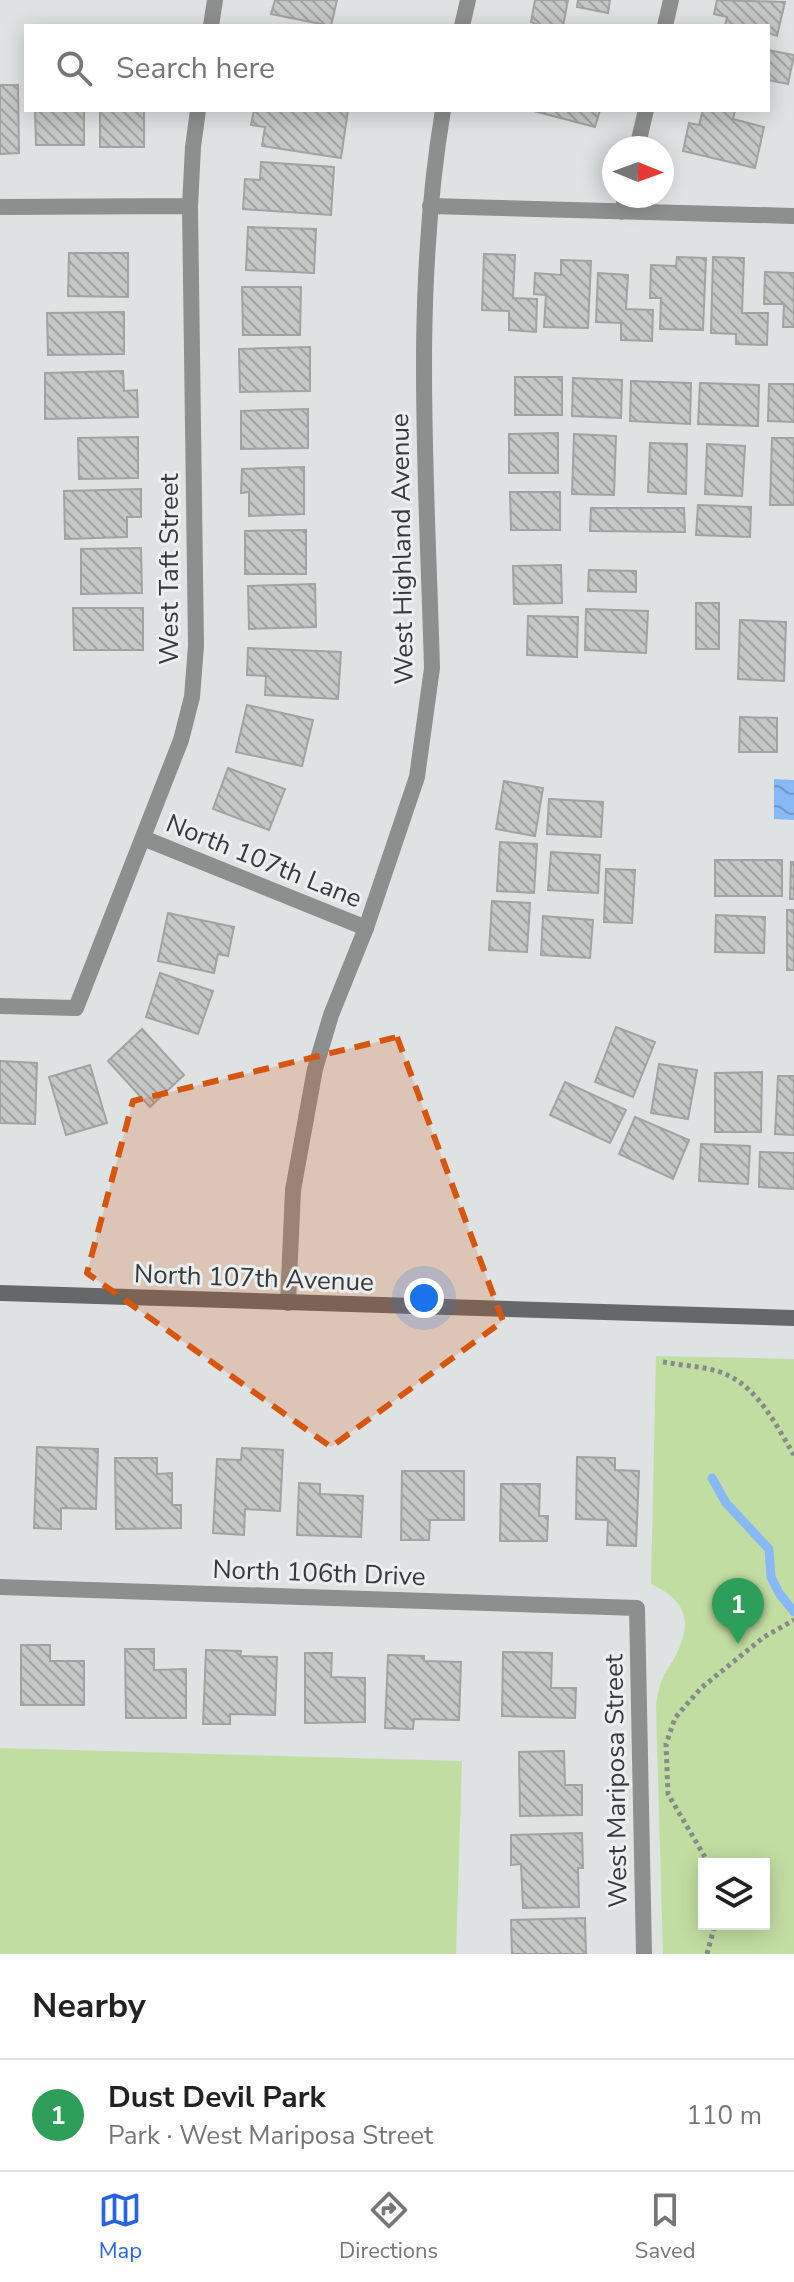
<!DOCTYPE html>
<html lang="en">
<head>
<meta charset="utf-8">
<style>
  :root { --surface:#fff; --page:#f2f2f2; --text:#222; --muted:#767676; --line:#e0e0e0; --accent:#2563eb }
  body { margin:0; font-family:"Nunito Sans",sans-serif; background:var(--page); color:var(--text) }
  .controls { position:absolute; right:24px; bottom:24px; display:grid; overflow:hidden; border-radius:0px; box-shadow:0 4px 20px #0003 }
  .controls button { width:72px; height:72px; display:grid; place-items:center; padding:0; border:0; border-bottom:2px solid var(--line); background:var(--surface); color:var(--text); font:40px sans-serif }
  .compass { position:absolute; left:602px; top:136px; width:72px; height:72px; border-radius:50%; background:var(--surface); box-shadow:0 4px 20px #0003; rotate:91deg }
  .you { position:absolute; left:424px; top:1298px; width:28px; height:28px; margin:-20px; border:6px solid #fff; border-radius:50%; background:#1a73e8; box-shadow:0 0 0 12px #1a73e833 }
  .badge { display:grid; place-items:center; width:52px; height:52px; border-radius:50%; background:var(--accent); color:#fff; font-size:26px; font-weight:700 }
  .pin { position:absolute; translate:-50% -66px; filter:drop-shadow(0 2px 4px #0008) }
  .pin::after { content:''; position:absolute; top:42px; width:28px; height:24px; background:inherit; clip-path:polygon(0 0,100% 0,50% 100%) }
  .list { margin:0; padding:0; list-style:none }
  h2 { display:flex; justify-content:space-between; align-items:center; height:104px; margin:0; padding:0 32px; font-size:34px }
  h2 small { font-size:26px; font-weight:400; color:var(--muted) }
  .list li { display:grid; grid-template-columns:52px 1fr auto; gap:24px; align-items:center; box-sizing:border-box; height:112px; padding:0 32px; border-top:2px solid var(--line) }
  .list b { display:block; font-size:30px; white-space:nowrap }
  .list p { margin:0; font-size:26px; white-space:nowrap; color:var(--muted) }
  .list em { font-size:26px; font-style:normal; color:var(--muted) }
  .icon { flex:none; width:44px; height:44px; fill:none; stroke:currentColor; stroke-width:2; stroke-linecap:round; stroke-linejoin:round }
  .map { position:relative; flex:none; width:794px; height:1954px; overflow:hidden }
  .search { position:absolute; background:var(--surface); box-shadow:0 4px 20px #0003; left:24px; right:24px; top:24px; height:88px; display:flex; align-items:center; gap:20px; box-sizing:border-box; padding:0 28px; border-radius:0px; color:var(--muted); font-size:30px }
  .sheet { height:216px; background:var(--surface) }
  nav { display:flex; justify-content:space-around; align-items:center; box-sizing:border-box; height:112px; border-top:2px solid var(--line); background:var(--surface); font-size:22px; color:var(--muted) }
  nav a { display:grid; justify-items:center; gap:4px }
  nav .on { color:var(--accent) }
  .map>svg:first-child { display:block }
  .green { fill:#c2dda2; fill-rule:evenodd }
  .water { fill:url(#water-waves) }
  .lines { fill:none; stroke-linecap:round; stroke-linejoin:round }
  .stream { stroke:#89b8f6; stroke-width:9 }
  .building { fill:url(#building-back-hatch); stroke:#a0a3a1; stroke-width:2 }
  .path { stroke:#888b8b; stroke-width:5; stroke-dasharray:4 4; stroke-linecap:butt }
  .minor { stroke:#8d8f8f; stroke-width:16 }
  .tertiary { stroke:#8d8f8f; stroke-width:16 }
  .secondary { stroke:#656868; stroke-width:16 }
  .marked { fill:#d65610; fill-opacity:0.2; stroke:#d65610; stroke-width:6; stroke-dasharray:16 10; stroke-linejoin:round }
  .labels { text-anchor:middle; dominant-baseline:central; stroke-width:6; stroke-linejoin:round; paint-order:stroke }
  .street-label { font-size:26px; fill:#383939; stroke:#ebefef }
</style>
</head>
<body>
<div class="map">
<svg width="794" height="1954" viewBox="0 0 794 1954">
  <defs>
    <pattern id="water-waves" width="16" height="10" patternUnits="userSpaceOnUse" patternTransform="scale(2)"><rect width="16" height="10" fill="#89b8f6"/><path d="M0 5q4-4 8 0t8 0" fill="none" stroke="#7197c8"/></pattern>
    <pattern id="building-back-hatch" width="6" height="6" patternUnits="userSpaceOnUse" patternTransform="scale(2)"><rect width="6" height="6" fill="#c4c7c5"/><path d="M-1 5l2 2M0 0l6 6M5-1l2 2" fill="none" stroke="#a0a3a1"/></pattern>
  </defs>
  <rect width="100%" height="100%" fill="#dee2e2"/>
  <path class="green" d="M 656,1356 L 794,1359 L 794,1954 L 663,1954 L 656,1707 C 657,1699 658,1690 661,1682 C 664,1672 672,1664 676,1655 C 693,1621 686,1600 651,1584 ZM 704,1864 L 764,1864 L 764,1924 L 704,1924 Z
    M 0,1748 L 462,1761 L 456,1954 L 0,1954 Z"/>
  <path class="water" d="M 774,779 L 794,780 L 794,820 L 774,819 Z"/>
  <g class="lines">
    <path class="stream" d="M 712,1478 L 726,1503 L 769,1549 L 771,1577 L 779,1593 L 794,1612"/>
  </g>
  <path class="building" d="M 275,0 L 337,0 L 331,26 L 271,14 Z
    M 535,0 L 568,0 L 563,26 L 540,26 L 531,22 Z
    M 578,0 L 610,0 L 608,13 L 577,7 Z
    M 717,0 L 785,2 L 777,36 L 768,33 L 768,26 L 725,26 L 727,17 L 714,14 Z
    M 768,50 L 794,55 L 788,84 L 768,80 Z
    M 0,85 L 18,85 L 19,153 L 0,154 Z
    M 35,110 L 84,110 L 84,145 L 36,145 Z
    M 100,110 L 144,110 L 144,147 L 100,147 Z
    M 254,110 L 348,110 L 341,158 L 262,146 L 265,127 L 251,125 Z
    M 530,110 L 600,110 L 595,127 Z
    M 703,110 L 735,110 L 733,119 L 764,127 L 755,168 L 683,151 L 689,123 L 699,125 Z
    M 261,162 L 334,167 L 331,215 L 243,209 L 245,179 L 260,180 Z
    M 248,227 L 316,229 L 314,273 L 246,270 Z
    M 69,253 L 128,253 L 128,297 L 68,296 Z
    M 484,254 L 515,255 L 513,298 L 537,299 L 536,332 L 509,330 L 509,311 L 482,310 Z
    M 677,257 L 706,258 L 703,330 L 660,329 L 661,298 L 650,298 L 651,265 L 676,266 Z
    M 713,257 L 744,258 L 742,313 L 768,313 L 767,345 L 736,344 L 736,334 L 711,333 Z
    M 561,260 L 591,261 L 588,328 L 544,327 L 546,295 L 534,294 L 535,273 L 561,275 Z
    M 765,272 L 794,273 L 794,327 L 783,327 L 784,304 L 764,304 Z
    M 598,273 L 628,275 L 626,309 L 653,310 L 652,341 L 621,340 L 621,323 L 596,322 Z
    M 242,287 L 301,287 L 300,335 L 243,335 Z
    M 124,312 L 124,354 L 48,355 L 47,313 Z
    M 310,347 L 310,391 L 240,392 L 239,349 Z
    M 123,371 L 124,391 L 137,390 L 138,417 L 45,419 L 45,373 Z
    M 515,377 L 562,377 L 562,415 L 515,415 Z
    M 573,378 L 622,380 L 621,418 L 572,416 Z
    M 631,381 L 691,383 L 690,424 L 630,421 Z
    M 700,383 L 759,385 L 758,426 L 698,424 Z
    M 769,384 L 794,384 L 794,422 L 768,421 Z
    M 308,409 L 308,448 L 241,449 L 241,411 Z
    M 558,433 L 558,473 L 509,473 L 509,434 Z
    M 574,434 L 616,436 L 614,495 L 572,494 Z
    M 138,437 L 138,478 L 79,479 L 78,438 Z
    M 772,438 L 794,438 L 794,505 L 770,505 Z
    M 650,443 L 687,444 L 686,494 L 648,492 Z
    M 707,444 L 745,446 L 742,496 L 705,494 Z
    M 304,467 L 304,514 L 249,516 L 249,492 L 241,493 L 242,469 Z
    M 141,489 L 141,517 L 127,517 L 127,537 L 65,539 L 64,491 Z
    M 510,492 L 560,492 L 560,530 L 511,530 Z
    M 698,505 L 751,507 L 750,537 L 696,535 Z
    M 591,508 L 684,508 L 685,532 L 590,531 Z
    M 306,530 L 306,574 L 245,574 L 245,531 Z
    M 141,548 L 142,593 L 81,594 L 81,549 Z
    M 561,565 L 562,603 L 514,604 L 513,566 Z
    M 589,570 L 636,571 L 636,592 L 588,591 Z
    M 315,584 L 316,627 L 249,629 L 248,586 Z
    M 696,603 L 719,603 L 719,649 L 696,649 Z
    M 73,608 L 143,608 L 143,650 L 74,650 Z
    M 586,609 L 648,611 L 646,653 L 585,650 Z
    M 528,616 L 578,617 L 577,657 L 527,655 Z
    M 740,620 L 786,622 L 784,681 L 738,679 Z
    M 248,648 L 341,652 L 338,699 L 265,695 L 266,676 L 247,675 Z
    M 247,705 L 313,720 L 302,766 L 236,752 Z
    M 740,717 L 777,718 L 777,752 L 739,752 Z
    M 228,768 L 285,789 L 269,830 L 213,809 Z
    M 504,781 L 543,788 L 535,836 L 496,829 Z
    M 549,799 L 603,802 L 601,837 L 547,834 Z
    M 500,842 L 537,844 L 534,893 L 497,891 Z
    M 551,852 L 600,855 L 598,893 L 548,890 Z
    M 715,860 L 782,860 L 782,896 L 715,896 Z
    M 791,862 L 794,862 L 794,899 L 790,899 Z
    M 606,869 L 635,870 L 632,923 L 604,922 Z
    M 492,901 L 530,903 L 527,952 L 489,950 Z
    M 787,910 L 794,910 L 794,970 L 787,970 Z
    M 168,913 L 234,927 L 228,956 L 218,954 L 214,973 L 158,961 Z
    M 716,915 L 765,917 L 764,953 L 715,952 Z
    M 543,916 L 593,920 L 590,958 L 541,955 Z
    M 160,973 L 213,991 L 198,1034 L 146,1017 Z
    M 616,1027 L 655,1042 L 633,1097 L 595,1082 Z
    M 142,1029 L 184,1075 L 150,1107 L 108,1061 Z
    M 0,1061 L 37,1063 L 35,1124 L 0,1123 Z
    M 659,1064 L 697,1070 L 688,1119 L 651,1113 Z
    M 90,1065 L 107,1123 L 66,1135 L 49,1077 Z
    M 762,1072 L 761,1132 L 715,1132 L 715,1073 Z
    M 778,1076 L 794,1076 L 794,1135 L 775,1134 Z
    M 565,1082 L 626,1110 L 610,1143 L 550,1115 Z
    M 635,1117 L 689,1140 L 673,1179 L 619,1154 Z
    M 701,1144 L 750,1146 L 748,1184 L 699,1181 Z
    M 760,1152 L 794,1153 L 794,1189 L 759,1187 Z
    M 37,1447 L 98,1449 L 96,1509 L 61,1508 L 61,1529 L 34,1528 Z
    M 242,1448 L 283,1450 L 280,1511 L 245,1509 L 244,1535 L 213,1533 L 217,1459 L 241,1460 Z
    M 577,1457 L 615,1458 L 615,1470 L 639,1471 L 636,1546 L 607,1545 L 608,1520 L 576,1519 Z
    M 115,1458 L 157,1458 L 157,1474 L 172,1473 L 172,1505 L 181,1505 L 181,1528 L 116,1529 Z
    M 402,1471 L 464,1471 L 464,1520 L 430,1520 L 429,1540 L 401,1540 Z
    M 299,1483 L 320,1484 L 320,1494 L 363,1496 L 361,1537 L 297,1535 Z
    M 501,1484 L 540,1484 L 539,1516 L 548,1516 L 547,1541 L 500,1541 Z
    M 21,1645 L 50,1645 L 50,1661 L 84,1661 L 84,1705 L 21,1705 Z
    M 125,1649 L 154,1649 L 154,1670 L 186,1669 L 186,1718 L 126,1718 Z
    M 206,1650 L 241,1651 L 240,1656 L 277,1657 L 275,1715 L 230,1714 L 230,1724 L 203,1724 Z
    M 503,1652 L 552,1653 L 551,1688 L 576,1688 L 575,1718 L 502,1716 Z
    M 305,1653 L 332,1653 L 331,1677 L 365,1678 L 365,1722 L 305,1723 Z
    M 388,1655 L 424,1656 L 424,1661 L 461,1662 L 459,1720 L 414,1719 L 413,1729 L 385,1728 Z
    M 564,1751 L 565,1785 L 582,1785 L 582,1815 L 520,1816 L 519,1752 Z
    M 582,1833 L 583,1868 L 578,1868 L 579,1907 L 523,1908 L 521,1864 L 511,1865 L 511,1835 Z
    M 585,1918 L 586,1954 L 512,1954 L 511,1920 Z"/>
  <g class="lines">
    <path class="path" d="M 663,1362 C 679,1365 697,1366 713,1370 C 755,1380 774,1422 794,1455
      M 709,1864 L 668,1794 L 666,1744 L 675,1718 L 701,1688 L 764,1637 L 794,1620
      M 707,1954 L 715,1924"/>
    <path class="minor" d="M 211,26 L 215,0
      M 665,26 L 671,0
      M 637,148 L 646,110
      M 430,206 L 794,216
      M 0,207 L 190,206
      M 622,212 L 626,196
      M 143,838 L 366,928
      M 0,1006 L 76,1008 L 181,740 L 192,697 L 196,646 L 190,206 L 193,147 L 198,110
      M 0,1587 L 637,1608 L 644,1954"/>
    <path class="tertiary" d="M 462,26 L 468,0
      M 288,1303 L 293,1190 L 315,1069 L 331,1015 L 366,928 L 417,777 L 432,668 C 427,482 412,295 443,110"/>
    <path class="secondary" d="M 0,1293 L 794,1318"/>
  </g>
  <path class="marked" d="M 397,1037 L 503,1321 L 331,1447 L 87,1273 L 133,1101 Z"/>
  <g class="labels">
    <g class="street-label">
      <text transform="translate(402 549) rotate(-91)">West Highland Avenue</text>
      <text transform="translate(169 569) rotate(-90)">West Taft Street</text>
      <text transform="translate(264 861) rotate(22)">North 107th Lane</text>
      <text transform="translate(254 1278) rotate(2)">North 107th Avenue</text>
      <text transform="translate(319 1573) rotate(2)">North 106th Drive</text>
      <text transform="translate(616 1781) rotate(-91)">West Mariposa Street</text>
    </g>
  </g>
</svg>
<div class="controls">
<button><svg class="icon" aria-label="layers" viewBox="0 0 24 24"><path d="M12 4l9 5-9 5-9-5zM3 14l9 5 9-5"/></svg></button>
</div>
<svg class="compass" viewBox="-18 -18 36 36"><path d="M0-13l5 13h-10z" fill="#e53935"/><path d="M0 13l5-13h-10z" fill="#767676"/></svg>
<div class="you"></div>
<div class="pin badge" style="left:738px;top:1644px;background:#2e9e5b">1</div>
<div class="search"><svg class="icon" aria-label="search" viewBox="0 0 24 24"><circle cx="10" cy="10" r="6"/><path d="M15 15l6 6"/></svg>Search here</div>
</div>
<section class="sheet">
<h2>Nearby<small></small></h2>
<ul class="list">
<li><span class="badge" style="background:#2e9e5b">1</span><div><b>Dust Devil Park</b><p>Park · West Mariposa Street</p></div><em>110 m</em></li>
</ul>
</section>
<nav>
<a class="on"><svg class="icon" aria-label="map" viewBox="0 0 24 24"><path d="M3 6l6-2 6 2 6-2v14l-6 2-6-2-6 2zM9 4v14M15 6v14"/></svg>Map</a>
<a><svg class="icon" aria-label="directions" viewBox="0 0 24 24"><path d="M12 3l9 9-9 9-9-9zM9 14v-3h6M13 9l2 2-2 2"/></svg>Directions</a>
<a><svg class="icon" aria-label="saved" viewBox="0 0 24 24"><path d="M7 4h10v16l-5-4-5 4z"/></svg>Saved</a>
</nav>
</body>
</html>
